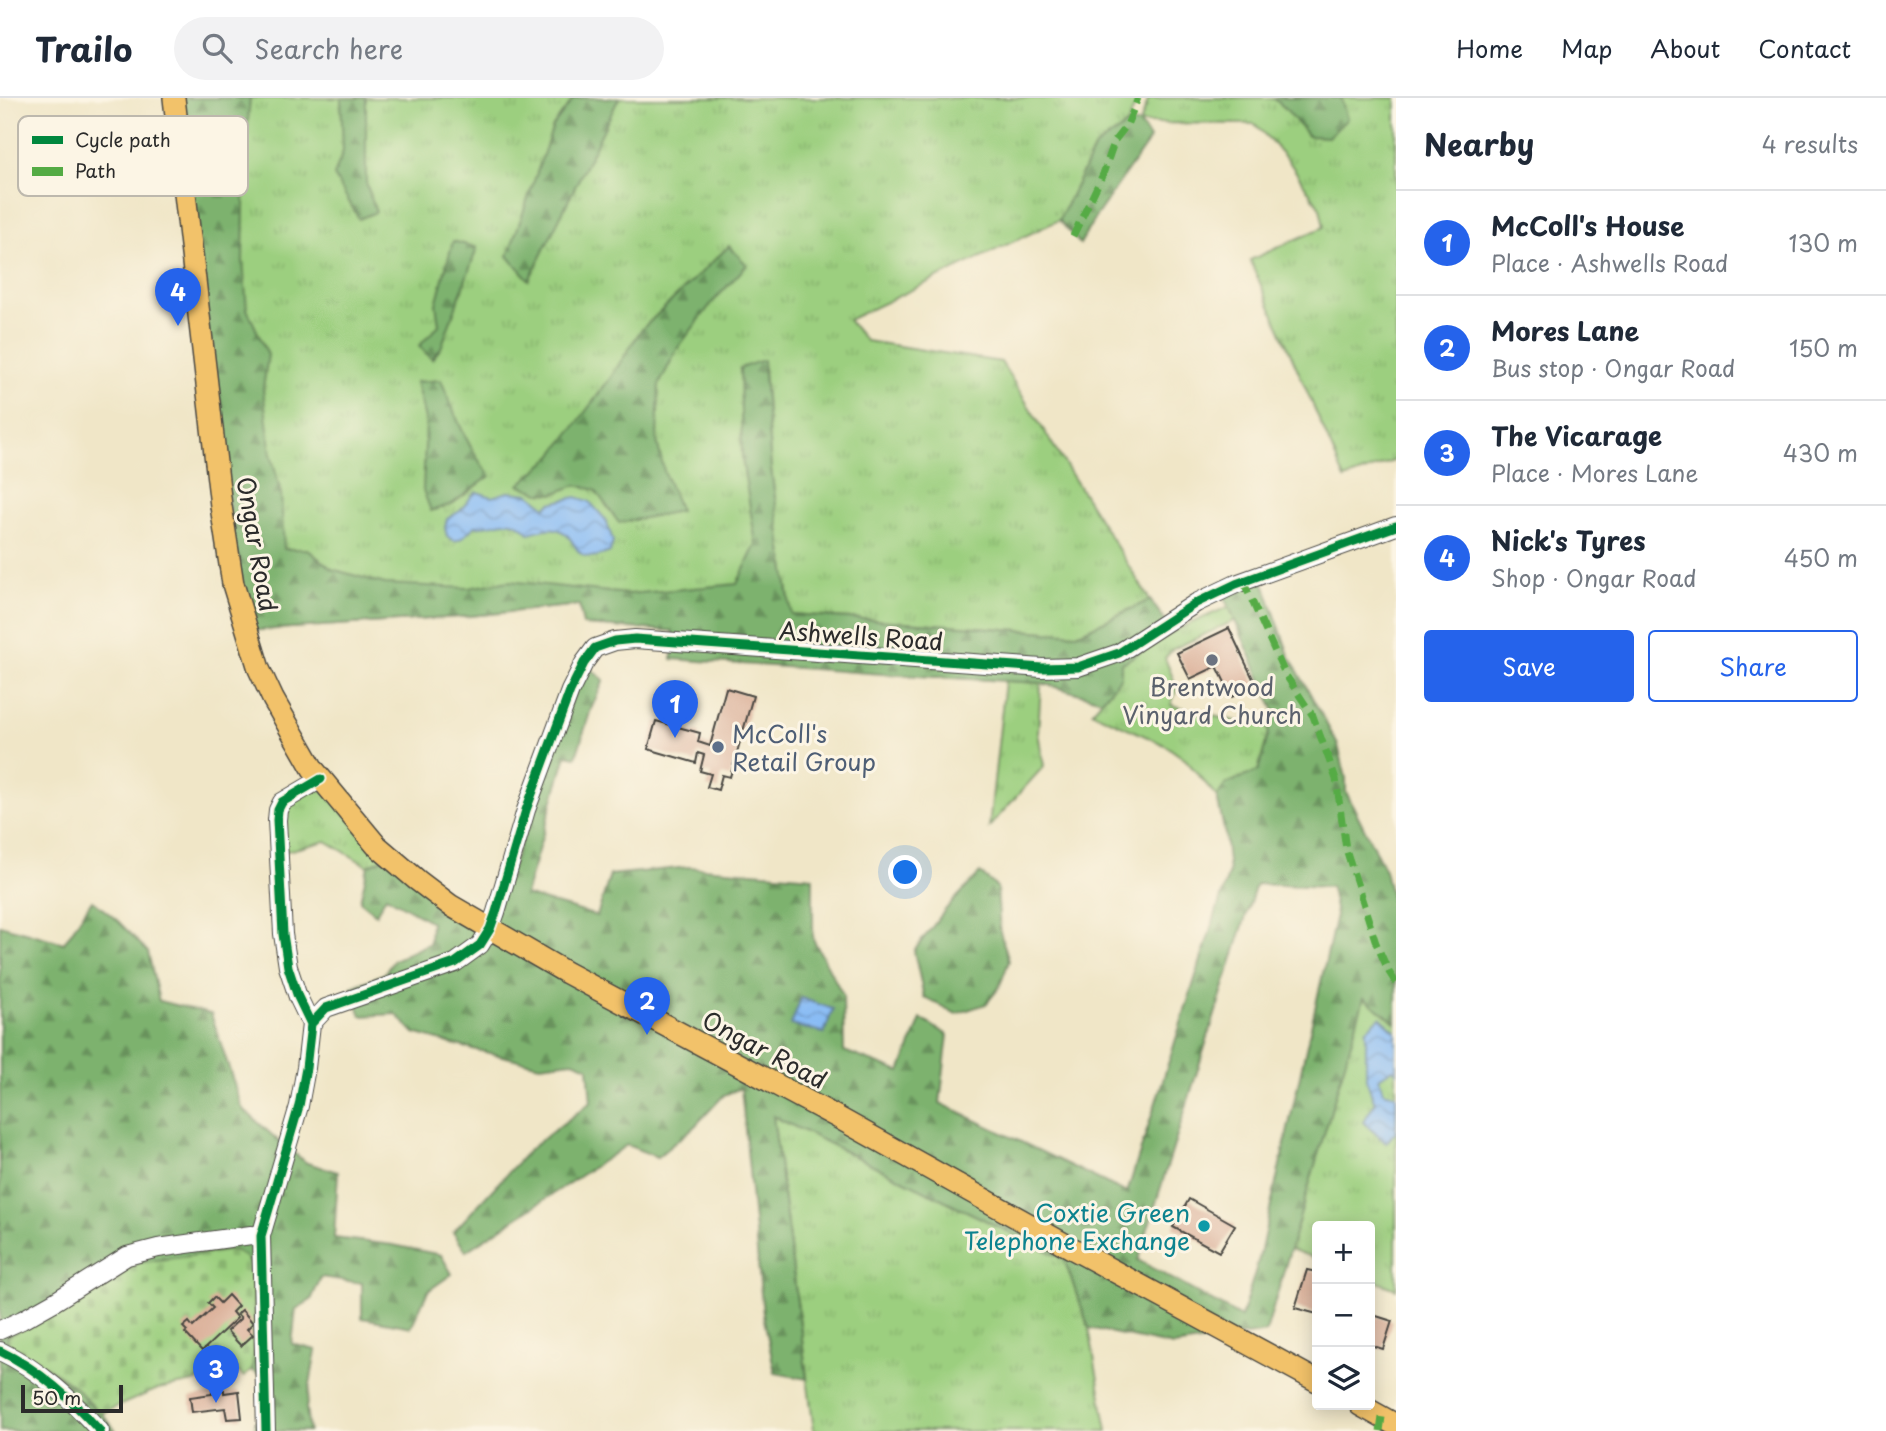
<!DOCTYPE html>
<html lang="en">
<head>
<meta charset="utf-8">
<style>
  :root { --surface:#fff; --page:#f2f2f3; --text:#1f2937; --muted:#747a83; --line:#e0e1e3; --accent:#2563eb }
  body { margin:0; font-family:"Playpen Sans",sans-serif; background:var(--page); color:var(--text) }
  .controls { position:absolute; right:21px; bottom:21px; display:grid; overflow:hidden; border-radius:7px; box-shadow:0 4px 18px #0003 }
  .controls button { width:63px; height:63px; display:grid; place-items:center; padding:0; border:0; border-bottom:2px solid var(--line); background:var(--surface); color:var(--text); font:35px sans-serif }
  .scale { position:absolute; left:21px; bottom:18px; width:102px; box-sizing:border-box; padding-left:7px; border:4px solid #2b2b2b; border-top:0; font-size:19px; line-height:24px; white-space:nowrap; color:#2b2b2b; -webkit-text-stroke:5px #fcf5e5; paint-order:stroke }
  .you { position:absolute; left:906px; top:775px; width:24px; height:24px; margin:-18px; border:5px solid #fff; border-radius:50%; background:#1a73e8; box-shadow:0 0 0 10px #1a73e833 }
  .badge { display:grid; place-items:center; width:46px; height:46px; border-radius:50%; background:var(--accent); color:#fff; font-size:23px; font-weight:700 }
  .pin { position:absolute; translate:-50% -58px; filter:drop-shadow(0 2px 4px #0008) }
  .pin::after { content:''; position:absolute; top:37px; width:24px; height:21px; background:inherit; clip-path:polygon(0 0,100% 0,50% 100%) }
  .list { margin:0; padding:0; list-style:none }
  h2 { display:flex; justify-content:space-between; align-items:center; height:91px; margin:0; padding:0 28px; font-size:30px }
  h2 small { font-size:23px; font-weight:400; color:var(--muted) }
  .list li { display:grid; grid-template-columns:46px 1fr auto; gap:21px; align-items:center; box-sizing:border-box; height:105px; padding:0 28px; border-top:2px solid var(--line) }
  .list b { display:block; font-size:26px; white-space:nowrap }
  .list p { margin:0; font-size:23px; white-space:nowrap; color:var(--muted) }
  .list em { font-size:23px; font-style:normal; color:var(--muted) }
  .actions { display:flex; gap:14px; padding:21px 28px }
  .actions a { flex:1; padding:16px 0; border:2px solid var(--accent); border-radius:7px; text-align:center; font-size:24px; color:var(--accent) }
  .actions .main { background:var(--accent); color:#fff }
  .icon { flex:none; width:38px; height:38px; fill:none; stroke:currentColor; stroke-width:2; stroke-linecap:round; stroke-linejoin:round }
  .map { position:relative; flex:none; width:1396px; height:1333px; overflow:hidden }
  header { display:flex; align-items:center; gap:42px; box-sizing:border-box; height:98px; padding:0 35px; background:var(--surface); border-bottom:2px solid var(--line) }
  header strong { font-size:33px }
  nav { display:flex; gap:38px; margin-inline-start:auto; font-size:24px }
  .search { width:490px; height:63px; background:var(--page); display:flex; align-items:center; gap:18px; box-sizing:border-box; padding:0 24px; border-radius:38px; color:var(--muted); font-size:26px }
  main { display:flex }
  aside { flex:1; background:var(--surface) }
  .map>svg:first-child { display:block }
  .grass { fill:url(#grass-tufts); stroke:#647d55; stroke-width:2 }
  .forest { fill:url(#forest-firs); stroke:#546e4c; stroke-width:2; fill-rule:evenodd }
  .cemetery { fill:url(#cemetery-stones); stroke:#647d55; stroke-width:2 }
  .water { fill:url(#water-waves); stroke:#597390; stroke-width:2 }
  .building { fill:#d6a68e }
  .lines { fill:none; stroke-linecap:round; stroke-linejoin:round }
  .minor-casing { stroke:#494742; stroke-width:20 }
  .major-casing { stroke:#494742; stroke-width:24 }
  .minor { stroke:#fff; stroke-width:18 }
  .major { stroke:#f2c26a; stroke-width:21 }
  .quiet { stroke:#54ab44; stroke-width:7; stroke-dasharray:14 7; stroke-linecap:butt }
  .cycleway-casing { stroke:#fcf5e5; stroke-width:13 }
  .cycleway { stroke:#00873e; stroke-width:9 }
  .worship-dot { fill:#6b7280; stroke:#fcf5e5; stroke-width:2.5 }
  .service-dot { fill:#5c6f8a; stroke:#fcf5e5; stroke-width:2.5 }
  .culture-dot { fill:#0f9aa8; stroke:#fcf5e5; stroke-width:2.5 }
  .labels { text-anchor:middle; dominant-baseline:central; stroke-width:6; stroke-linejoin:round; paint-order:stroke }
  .street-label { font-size:24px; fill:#2b2b2b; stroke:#fcf5e5 }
  .worship-label { font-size:24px; fill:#5b616d; stroke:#fcf5e5 }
  .service-label { font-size:24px; fill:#4e5e75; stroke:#fcf5e5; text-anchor:start }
  .culture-label { font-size:24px; fill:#0d838f; stroke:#fcf5e5; text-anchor:end }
  .key { fill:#fcf5e5; stroke:#bdb8ad; stroke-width:2 }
  .key-label { font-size:19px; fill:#2b2b2b }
</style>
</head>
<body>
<header>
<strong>Trailo</strong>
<div class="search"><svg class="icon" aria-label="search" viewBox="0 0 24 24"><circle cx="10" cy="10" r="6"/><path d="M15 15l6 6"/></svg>Search here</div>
<nav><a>Home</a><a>Map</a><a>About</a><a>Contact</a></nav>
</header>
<main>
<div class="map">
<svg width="1396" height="1333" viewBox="0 0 1396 1333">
  <defs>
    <pattern id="grass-tufts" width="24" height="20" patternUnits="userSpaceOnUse" patternTransform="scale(1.75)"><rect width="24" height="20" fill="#9ccf7f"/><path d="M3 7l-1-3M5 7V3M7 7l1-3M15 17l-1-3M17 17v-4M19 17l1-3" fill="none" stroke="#87b26e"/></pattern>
    <pattern id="forest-firs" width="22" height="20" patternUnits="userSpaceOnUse" patternTransform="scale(1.75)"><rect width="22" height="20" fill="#7db26e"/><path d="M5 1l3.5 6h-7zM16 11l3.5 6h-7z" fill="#67915b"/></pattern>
    <pattern id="cemetery-stones" width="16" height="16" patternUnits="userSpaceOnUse" patternTransform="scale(1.75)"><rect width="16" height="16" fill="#9ccf7f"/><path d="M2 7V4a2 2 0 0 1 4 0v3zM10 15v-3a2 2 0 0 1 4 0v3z" fill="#87b26e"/></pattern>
    <pattern id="water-waves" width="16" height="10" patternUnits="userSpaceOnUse" patternTransform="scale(1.75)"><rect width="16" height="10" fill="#87bbf5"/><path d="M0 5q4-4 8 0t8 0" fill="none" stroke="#6f98c7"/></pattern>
  </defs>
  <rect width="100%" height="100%" fill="#fcf5e5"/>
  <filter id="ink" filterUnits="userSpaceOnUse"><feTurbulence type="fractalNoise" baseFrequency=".0143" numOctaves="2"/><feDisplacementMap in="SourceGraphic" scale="14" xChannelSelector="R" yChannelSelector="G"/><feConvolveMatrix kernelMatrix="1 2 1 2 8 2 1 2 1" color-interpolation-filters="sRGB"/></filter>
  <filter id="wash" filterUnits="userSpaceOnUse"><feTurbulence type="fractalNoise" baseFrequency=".00686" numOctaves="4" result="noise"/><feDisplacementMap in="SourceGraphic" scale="28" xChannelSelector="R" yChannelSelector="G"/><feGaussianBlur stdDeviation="1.57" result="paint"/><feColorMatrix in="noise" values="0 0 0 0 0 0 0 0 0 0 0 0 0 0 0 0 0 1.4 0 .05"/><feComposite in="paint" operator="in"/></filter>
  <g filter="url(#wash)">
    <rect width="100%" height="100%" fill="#f0e6c7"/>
    <path class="grass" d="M 174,0 L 1138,0 L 1127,27 L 1095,49 L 1059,122 L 848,222 L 866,243 L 1001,264 L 1150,502 L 1077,536 L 791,516 L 771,371 L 764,269 L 777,515 L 580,507 L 460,519 L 246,533 Z
      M 1149,0 L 1396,0 L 1396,362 L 1345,381 L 1250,162 L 1324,129 L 1320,110 L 1288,62 L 1255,26 L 1140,25 Z
      M 1230,508 L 1236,522 L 1173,551 L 1165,560 L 1177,590 L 1171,607 L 1238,624 L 1267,624 L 1269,634 L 1258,673 L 1226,686 L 1217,699 L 1186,662 L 1165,647 L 1092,614 L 1121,580 L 1121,566 L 1173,533 Z
      M 1005,583 L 1041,585 L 1038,635 L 1044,668 L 989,729 Z
      M 321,681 L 389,758 L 368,768 L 326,743 L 279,755 L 278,712 Z
      M 1364,900 L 1396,925 L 1396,1191 L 1370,1181 L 1370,1128 L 1317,1128 L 1317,1161 L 1290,1151 Z
      M 773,1018 L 1064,1161 L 1089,1230 L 1107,1333 L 814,1333 Z"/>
    <path class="forest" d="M 174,0 L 250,0 L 245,56 L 243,163 L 247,211 L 268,257 L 263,291 L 271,356 L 281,396 L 284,451 L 307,451 L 332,471 L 385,486 L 468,490 L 509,483 L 628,496 L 737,486 L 756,446 L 742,361 L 740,270 L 763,262 L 771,371 L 791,516 L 1077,536 L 1150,502 L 1173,533 L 1121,566 L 1121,579 L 1102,602 L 1041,585 L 882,576 L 672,561 L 673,533 L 583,527 L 579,507 L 460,519 L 246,533 Z
      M 341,0 L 366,0 L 366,84 L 376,114 L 359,121 L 334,78 L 343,53 Z
      M 574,0 L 619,0 L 529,182 L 508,158 L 553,28 Z
      M 1273,0 L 1341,0 L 1347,21 L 1328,39 L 1308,38 L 1286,11 Z
      M 1140,25 L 1150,41 L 1094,121 L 1080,146 L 1059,122 L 1095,49 L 1127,27 Z
      M 453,143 L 477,150 L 441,250 L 432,261 L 419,248 L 439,227 L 436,206 Z
      M 729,148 L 747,167 L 712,205 L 677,251 L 659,287 L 657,343 L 664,373 L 680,413 L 619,425 L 595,392 L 576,387 L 553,396 L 540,395 L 519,387 L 550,360 L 575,328 L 611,279 L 641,232 Z
      M 441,282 C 455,316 467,349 490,378 L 452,406 L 431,413 L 423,392 L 426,325 L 416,284 Z
      M 1261,477 L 1289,557 L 1338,647 L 1346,680 L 1346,694 L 1385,772 L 1396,821 L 1396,925 L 1364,900 L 1266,1234 L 1173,1248 L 1089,1230 L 1064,1161 L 773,1018 L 807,1281 L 775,1275 L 763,1216 L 741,990 L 724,997 L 694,1029 L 657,1059 L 627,1047 L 466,1153 L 453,1134 L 530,1051 L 591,1004 L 588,969 L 573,963 L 540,967 L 456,947 L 414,935 L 396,916 L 361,918 L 351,889 L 384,876 L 394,862 L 430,845 L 431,824 L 386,798 L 376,816 L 360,803 L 368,768 L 389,758 L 472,821 L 496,814 L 584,565 L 604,582 L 591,611 L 576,659 L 566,657 L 525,797 L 597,818 L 610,777 L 689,769 L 813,779 L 813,841 L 843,897 L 844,953 L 900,974 L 921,921 L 948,937 L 940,1005 L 1127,1095 L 1229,774 L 1225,736 L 1217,699 L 1226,686 L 1258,673 L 1269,634 L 1267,624 L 1277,618 L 1222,493 ZM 1256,786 L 1331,789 L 1336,817 L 1258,1165 L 1241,1219 L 1138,1162 Z
      M 980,775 L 997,789 L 1000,834 L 1009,863 L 999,890 L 986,906 L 956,916 L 924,899 L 914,853 L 946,811 Z
      M 92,802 L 118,823 L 148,854 L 159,903 L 211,916 L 242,1010 L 282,1046 L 307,1065 L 338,1074 L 334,1140 L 393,1147 L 441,1157 L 452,1176 L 428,1193 L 411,1229 L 362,1220 L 362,1185 L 321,1179 L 311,1202 L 296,1211 L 292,1246 L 316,1252 L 306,1310 L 309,1333 L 255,1333 L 255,1323 L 266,1321 L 265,1281 L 252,1272 L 256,1235 L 234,1152 L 137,1165 L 63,1210 C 43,1213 27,1232 7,1238 L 27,1258 L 77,1291 L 94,1310 L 102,1315 L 116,1333 L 0,1333 L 0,827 L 64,845 Z"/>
    <path class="cemetery" d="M 234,1152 L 245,1159 L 250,1167 L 256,1235 L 252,1272 L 244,1279 L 233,1269 L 218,1271 L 194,1284 L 158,1291 L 102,1315 C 92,1309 86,1300 78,1292 C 57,1273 31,1260 7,1247 L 7,1238 C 27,1232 43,1213 64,1210 L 137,1165 Z"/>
    <path class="water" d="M 477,394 L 492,399 L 508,394 L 529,396 L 546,409 L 551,405 L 576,399 L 589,403 L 606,422 L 613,443 L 610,454 C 568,471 582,438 556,431 C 549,429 537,433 529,435 C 510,413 498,430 475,428 L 462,440 L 455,443 L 447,438 L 445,430 L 447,421 L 460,413 L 472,398 Z
      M 801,900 L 833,911 L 824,935 L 791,927 Z
      M 1380,919 L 1396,934 L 1396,974 L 1393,971 L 1379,980 L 1383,994 L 1396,997 L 1396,1033 L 1386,1045 L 1363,1024 L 1375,1005 L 1366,981 L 1366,932 Z"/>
    <g id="blocks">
      <path class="building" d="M 1229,530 L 1256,587 L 1232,599 L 1217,568 L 1190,581 L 1177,555 Z
        M 726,590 L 753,598 L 730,679 L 722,677 L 718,692 L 707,689 L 711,676 L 700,673 L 704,657 L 698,655 L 696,665 L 648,651 L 656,623 L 700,635 L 698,644 L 710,648 Z
        M 1189,1101 L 1235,1127 L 1219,1154 L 1173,1129 Z
        M 1307,1172 L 1317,1174 L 1317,1216 L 1295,1210 Z
        M 228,1197 L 238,1208 L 232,1214 L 237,1220 L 202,1253 L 185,1235 L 187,1233 L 183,1229 L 189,1224 L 193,1229 L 213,1210 L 208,1205 L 214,1199 L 220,1205 Z
        M 242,1212 L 253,1225 L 247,1231 L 253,1237 L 241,1248 L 227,1233 L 241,1220 L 237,1216 Z
        M 1370,1216 L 1392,1223 L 1383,1251 L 1370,1247 Z
        M 224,1292 L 224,1295 L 239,1293 L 242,1320 L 227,1321 L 225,1310 L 192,1314 L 190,1299 L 212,1296 L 212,1293 Z"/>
    </g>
  </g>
  <g filter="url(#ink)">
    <use href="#blocks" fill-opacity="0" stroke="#494742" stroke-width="2"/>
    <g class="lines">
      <defs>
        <path id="minor" d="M 311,926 L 326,910 L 455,865 L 480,847 L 490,831 L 496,814 L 526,712 L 570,593 L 584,565 L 595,550 L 615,543 L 635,541 L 1042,570 L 1078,569 L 1119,555 L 1196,505 L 1236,486 L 1396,428
          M 0,1232 L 22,1222 L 54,1204 L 127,1158 L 158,1150 L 251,1137 L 261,1138
          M 0,1253 C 40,1272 71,1301 100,1333
          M 266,1333 L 261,1138 L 299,1008 L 306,970 L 311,926 L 298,899 L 288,869 L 283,836 L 277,722 L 278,712 L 282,704 L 321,681"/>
        <path id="major" d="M 174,0 L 221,408 L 233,486 L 259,571 L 273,601 L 313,671 L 376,747 L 417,782 L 450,807 L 567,875 L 837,1019 L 1075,1152 L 1317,1283
          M 1360,1307 L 1396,1327"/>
      </defs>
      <use href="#minor" class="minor-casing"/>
      <use href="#major" class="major-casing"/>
      <use href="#minor" class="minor"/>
      <use href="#major" class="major"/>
      <path class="quiet" d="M 1073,138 L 1103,76 L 1115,42 L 1127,27 L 1138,0
        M 1243,483 L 1285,576 L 1313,618 L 1336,681 L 1346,751 L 1376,845 L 1389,874 L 1396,885
        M 1380,1333 L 1382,1319"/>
      <defs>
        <path id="cycleway" d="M 311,926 L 326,910 L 455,865 L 480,847 L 490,831 L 496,814 L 526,712 L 570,593 L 584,565 L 595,550 L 615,543 L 635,541 L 1042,570 L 1078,569 L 1119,555 L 1196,505 L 1236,486 L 1396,428
          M 0,1253 C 40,1272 71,1301 100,1333
          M 266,1333 L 261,1138 L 299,1008 L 306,970 L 311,926 L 298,899 L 288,869 L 283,836 L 277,722 L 278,712 L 282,704 L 321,681"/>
      </defs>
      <use href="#cycleway" class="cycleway-casing"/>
      <use href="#cycleway" class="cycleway"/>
    </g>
  </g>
  <circle class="worship-dot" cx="1212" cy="562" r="7"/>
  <circle class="service-dot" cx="718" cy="649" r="7"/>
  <circle class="culture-dot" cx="1204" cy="1128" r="7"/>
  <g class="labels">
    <g class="street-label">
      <text transform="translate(258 446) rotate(80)">Ongar Road</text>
      <text transform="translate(861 537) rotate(4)">Ashwells Road</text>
      <text transform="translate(765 951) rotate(28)">Ongar Road</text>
    </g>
    <g class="worship-label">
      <text x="1212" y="588">Brentwood<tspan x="1212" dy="28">Vinyard Church</tspan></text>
    </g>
    <g class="service-label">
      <text x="732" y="635">McColl's<tspan x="732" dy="28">Retail Group</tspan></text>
    </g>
    <g class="culture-label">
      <text x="1190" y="1114">Coxtie Green<tspan x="1190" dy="28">Telephone Exchange</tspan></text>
    </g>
  </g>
  <rect x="18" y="18" width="230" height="80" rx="10" class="key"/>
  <rect x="32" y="38" width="31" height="8" fill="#00873e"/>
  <rect x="32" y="69" width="31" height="9" fill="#54ab44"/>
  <g class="key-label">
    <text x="75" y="49">Cycle path</text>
    <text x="75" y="80">Path</text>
  </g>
</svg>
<div class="controls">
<button>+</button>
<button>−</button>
<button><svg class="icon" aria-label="layers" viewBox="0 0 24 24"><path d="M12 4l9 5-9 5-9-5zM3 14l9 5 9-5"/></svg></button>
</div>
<div class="scale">50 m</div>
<div class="you"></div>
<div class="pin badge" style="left:675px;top:640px">1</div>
<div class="pin badge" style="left:647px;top:937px">2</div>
<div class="pin badge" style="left:216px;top:1305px">3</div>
<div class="pin badge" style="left:178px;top:228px">4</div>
</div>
<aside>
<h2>Nearby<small>4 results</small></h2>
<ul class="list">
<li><span class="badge">1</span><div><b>McColl's House</b><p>Place · Ashwells Road</p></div><em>130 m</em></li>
<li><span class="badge">2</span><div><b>Mores Lane</b><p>Bus stop · Ongar Road</p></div><em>150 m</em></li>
<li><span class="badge">3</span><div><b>The Vicarage</b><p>Place · Mores Lane</p></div><em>430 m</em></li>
<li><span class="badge">4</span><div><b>Nick's Tyres</b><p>Shop · Ongar Road</p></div><em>450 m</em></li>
</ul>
<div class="actions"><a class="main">Save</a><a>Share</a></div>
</aside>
</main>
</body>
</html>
